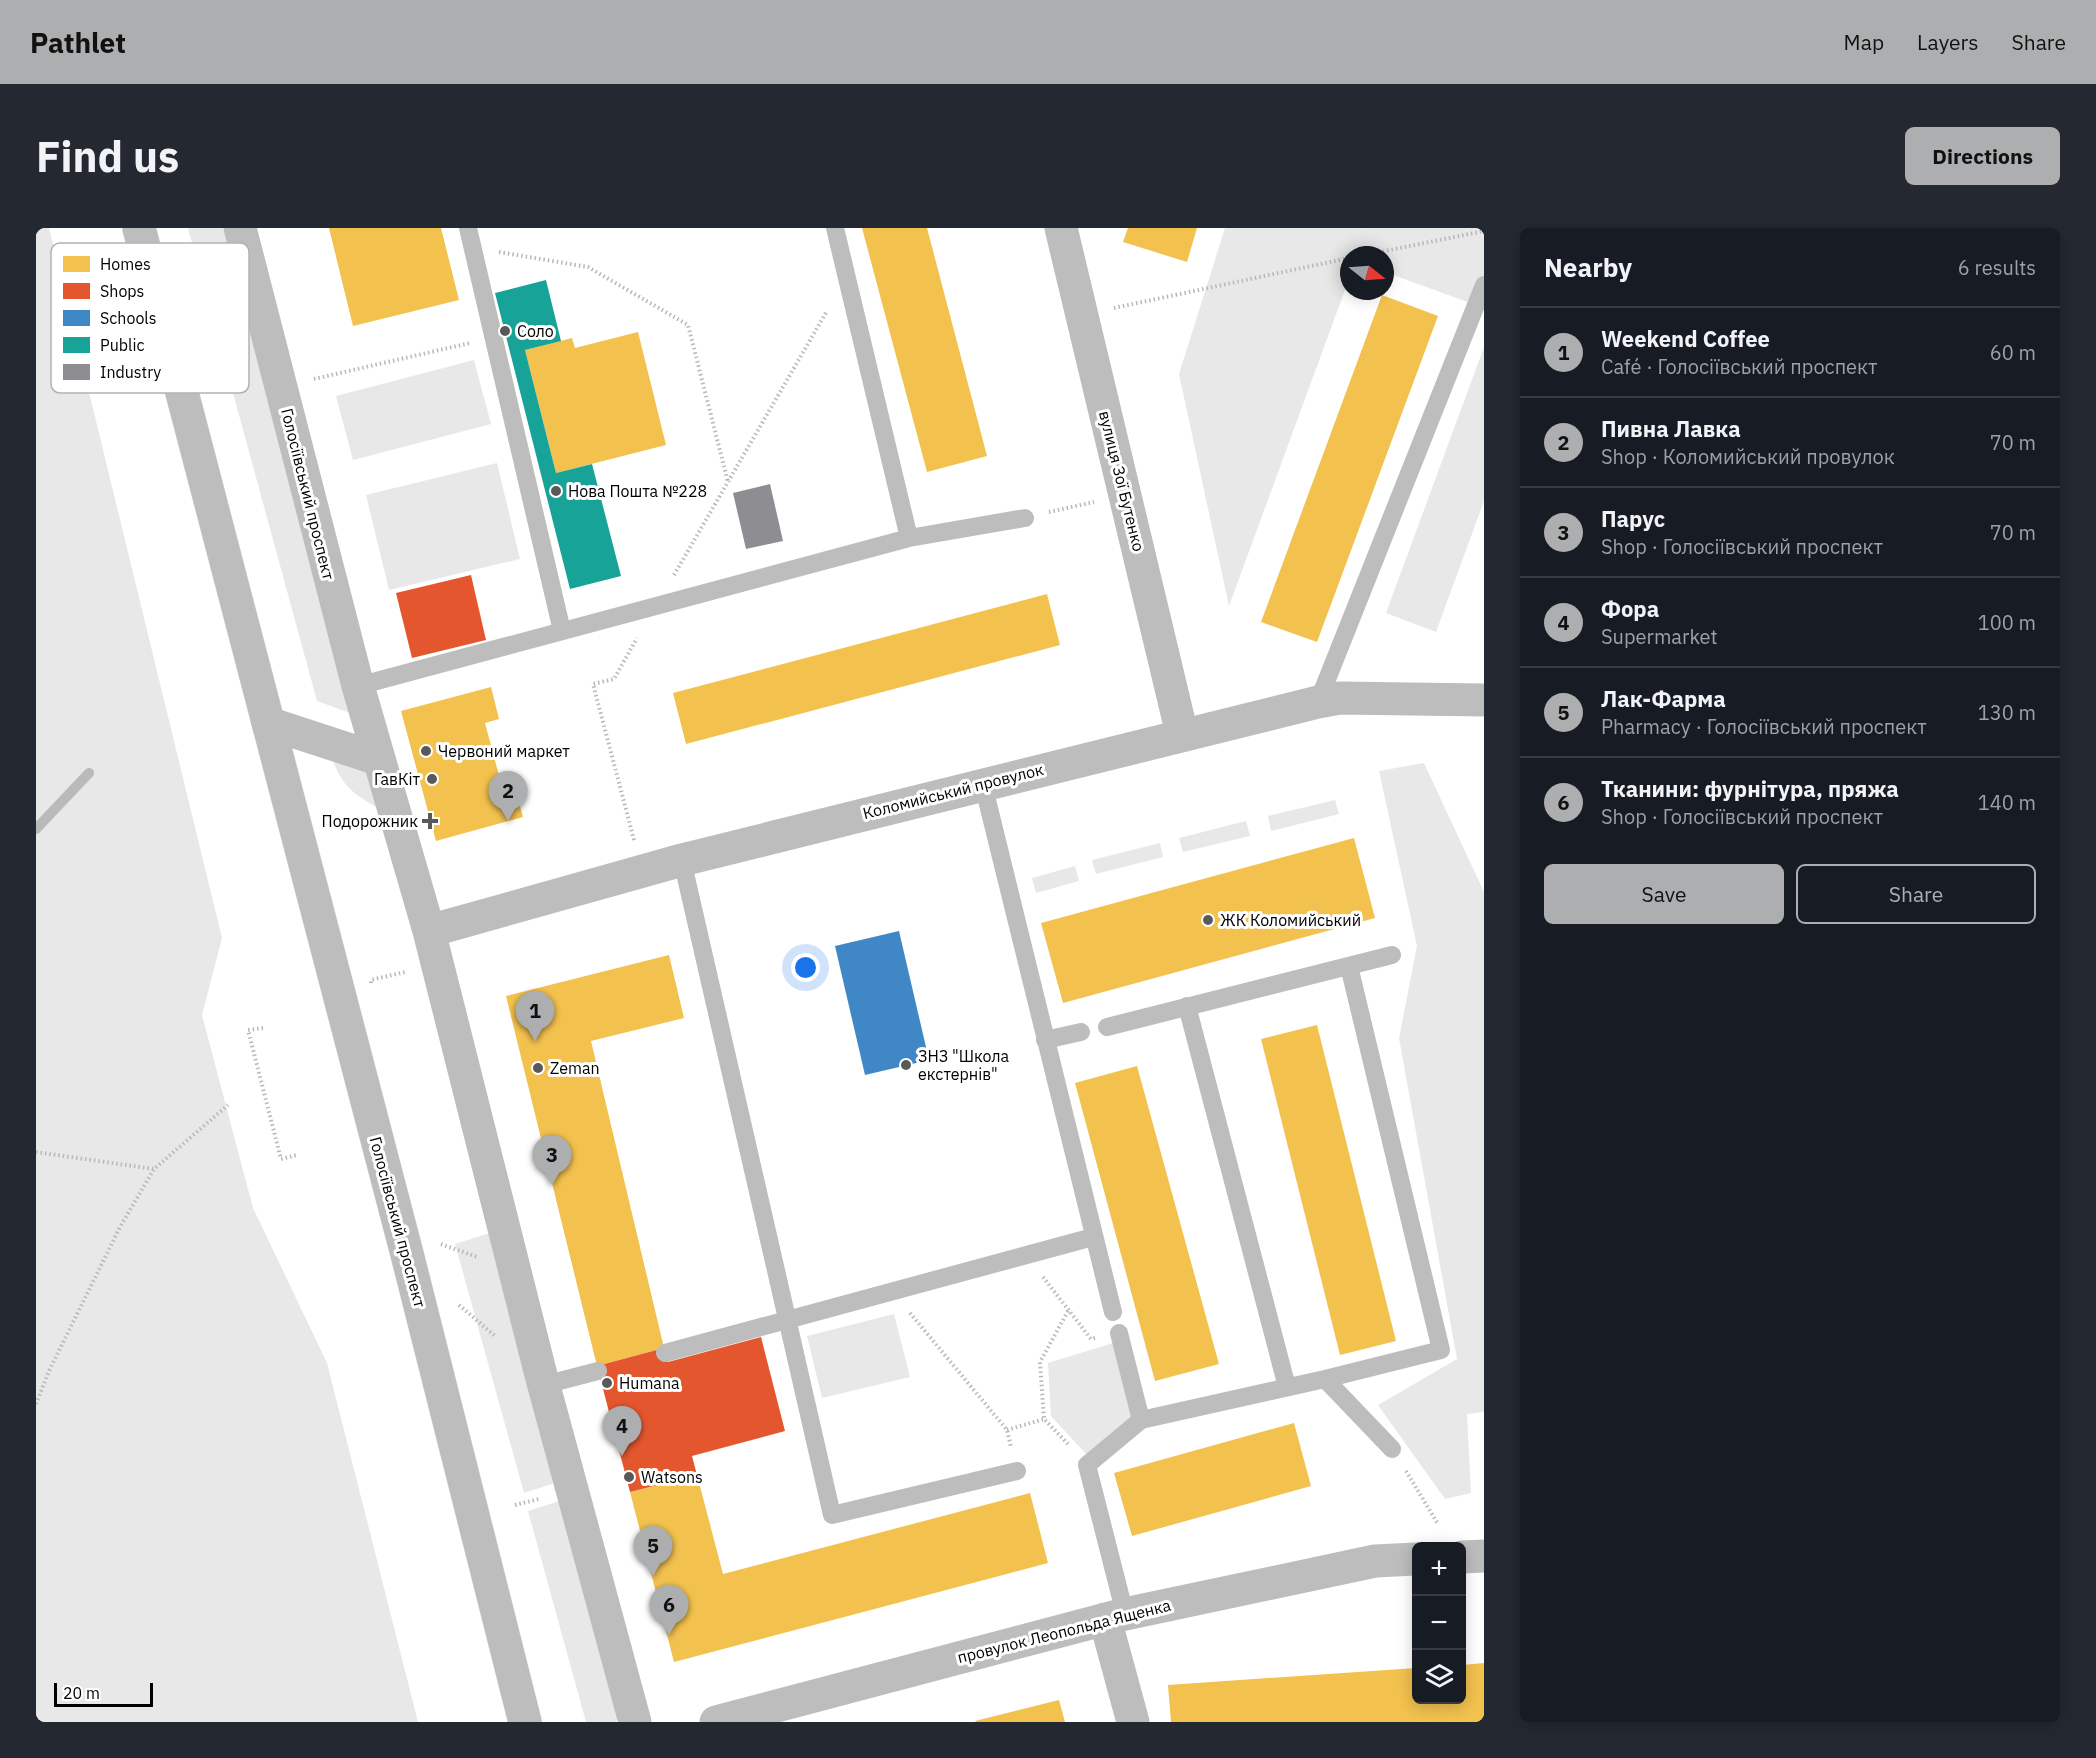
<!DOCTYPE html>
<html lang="en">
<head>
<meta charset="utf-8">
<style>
  :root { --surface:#171b24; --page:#242831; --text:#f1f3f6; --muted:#9ea1a6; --line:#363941; --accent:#adaeaf }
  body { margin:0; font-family:"IBM Plex Sans",sans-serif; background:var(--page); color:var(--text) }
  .controls { position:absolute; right:18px; bottom:18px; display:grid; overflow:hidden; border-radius:9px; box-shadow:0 3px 15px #0003 }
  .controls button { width:54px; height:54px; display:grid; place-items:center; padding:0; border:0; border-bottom:2px solid var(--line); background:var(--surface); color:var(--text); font:30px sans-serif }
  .compass { position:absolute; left:1304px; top:18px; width:54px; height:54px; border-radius:50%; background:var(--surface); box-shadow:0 3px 15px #0003; rotate:107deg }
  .scale { position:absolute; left:18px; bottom:15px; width:99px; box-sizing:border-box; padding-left:6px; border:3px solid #000; border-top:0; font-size:16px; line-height:21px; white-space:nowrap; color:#000; -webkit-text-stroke:4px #fff; paint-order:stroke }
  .you { position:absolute; left:770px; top:740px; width:21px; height:21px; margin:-15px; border:4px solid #fff; border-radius:50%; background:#1a73e8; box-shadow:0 0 0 9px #1a73e833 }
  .badge { display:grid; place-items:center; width:39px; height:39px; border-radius:50%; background:var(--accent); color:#111; font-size:20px; font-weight:700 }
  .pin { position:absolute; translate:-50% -50px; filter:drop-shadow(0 2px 3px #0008) }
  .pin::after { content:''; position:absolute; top:32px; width:21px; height:18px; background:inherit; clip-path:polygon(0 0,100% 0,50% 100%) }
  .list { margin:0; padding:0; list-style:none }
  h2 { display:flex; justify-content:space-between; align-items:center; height:78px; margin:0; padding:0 24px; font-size:26px }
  h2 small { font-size:20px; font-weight:400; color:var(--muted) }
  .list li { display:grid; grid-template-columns:39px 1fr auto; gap:18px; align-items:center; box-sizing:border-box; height:90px; padding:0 24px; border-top:2px solid var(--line) }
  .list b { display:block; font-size:22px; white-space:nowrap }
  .list p { margin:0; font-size:20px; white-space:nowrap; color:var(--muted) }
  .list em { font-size:20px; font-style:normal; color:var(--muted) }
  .actions { display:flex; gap:12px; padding:18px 24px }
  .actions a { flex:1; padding:14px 0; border:2px solid var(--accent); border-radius:9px; text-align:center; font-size:21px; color:var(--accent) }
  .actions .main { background:var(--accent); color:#111 }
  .icon { flex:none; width:33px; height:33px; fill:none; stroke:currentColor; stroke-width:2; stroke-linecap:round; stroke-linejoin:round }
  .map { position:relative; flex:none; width:1448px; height:1494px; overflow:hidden; border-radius:9px }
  header { display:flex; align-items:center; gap:36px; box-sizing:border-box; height:84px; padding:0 30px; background:var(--accent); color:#111 }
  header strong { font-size:28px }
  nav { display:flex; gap:33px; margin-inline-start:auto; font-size:21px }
  .intro { display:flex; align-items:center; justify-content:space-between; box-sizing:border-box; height:144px; padding:0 36px }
  h1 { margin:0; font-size:42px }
  .button { padding:15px 27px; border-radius:9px; background:var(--accent); color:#111; font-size:21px; font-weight:700 }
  main { display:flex; gap:36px; padding:0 36px }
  aside { flex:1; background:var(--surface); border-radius:9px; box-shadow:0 3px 15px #0003 }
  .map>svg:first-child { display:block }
  .green { fill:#e8e8e8 }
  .homes { fill:#f2c14e }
  .shops { fill:#e4572e }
  .schools { fill:#3f88c5 }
  .public { fill:#17a398 }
  .industry { fill:#8d8d92 }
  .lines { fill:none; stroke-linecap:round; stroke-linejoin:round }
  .stream { stroke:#bababa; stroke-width:10 }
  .highway-casing { stroke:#dbdbdb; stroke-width:34 }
  .path { stroke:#b8b8b8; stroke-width:4; stroke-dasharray:1.5 3; stroke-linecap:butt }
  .lane { stroke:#bdbdbd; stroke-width:18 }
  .street { stroke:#bdbdbd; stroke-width:33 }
  .highway { stroke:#bdbdbd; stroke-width:33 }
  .poi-dot { fill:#595959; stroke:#fff; stroke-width:2 }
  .labels { text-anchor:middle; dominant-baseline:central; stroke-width:6; stroke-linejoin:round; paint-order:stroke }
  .poi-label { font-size:16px; fill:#000; stroke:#fff; text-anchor:start }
  .street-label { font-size:16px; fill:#000; stroke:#fff }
  .key { fill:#fff; stroke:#b2b2b2; stroke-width:1.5 }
  .key-label { font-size:16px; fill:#000 }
</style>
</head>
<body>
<header>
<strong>Pathlet</strong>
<nav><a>Map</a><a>Layers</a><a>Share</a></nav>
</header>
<div class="intro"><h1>Find us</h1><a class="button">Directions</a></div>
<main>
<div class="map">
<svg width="1448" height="1494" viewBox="0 0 1448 1494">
  <rect width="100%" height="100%" fill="#fff"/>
  <path class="green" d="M 0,0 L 13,0 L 186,710 L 166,787 L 217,980 L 291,1135 L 382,1494 L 0,1494 Z
    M 152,0 L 187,0 L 314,485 L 281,473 Z
    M 1189,0 L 1448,0 L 1448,80 L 1349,44 L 1349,27 L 1313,27 L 1313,51 L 1193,378 L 1143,146 Z
    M 1448,119 L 1448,273 L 1400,404 L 1350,385 Z
    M 438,132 L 455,196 L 317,232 L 300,168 Z
    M 461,235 L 484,331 L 353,362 L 330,267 Z
    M 293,523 L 331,535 L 342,580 C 311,562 306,557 293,523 Z
    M 1388,535 L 1448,664 L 1448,1184 L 1431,1186 L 1435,1265 L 1409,1271 L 1342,1177 L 1421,1131 L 1363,810 L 1381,718 L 1343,543 Z
    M 1299,572 L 1303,586 L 1235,603 L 1232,588 Z
    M 1210,593 L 1214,608 L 1147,624 L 1143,610 Z
    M 1124,615 L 1127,629 L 1060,646 L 1056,632 Z
    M 1039,638 L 1043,653 L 1000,665 L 996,650 Z
    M 457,1004 L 522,1254 L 488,1265 L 419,1016 Z
    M 858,1086 L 874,1149 L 786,1170 L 771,1108 Z
    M 1077,1115 L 1097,1190 L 1051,1227 L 1015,1188 L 1012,1135 Z
    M 523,1273 L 585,1486 L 580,1494 L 550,1494 L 492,1283 Z"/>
  <path class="homes" d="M 293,0 L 405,0 L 423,72 L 317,98 Z
    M 826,0 L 891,0 L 951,228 L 891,244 Z
    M 1092,0 L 1161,0 L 1151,34 L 1087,14 Z
    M 1346,67 L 1402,88 L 1281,414 L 1225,394 Z
    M 602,104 L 630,217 L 520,245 L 489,122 L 536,110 L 539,120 Z
    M 1011,366 L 1024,417 L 650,516 L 637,465 Z
    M 455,459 L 463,491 L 449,495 L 465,555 L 477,552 L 487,589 L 400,613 L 365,483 Z
    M 1318,610 L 1339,690 L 1027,775 L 1005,695 Z
    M 633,727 L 648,790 L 555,813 L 628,1120 L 561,1138 L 470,768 Z
    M 1281,797 L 1360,1113 L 1304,1127 L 1225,811 Z
    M 1101,838 L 1183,1136 L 1119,1153 L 1039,855 Z
    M 1258,1195 L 1275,1258 L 1096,1308 L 1078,1245 Z
    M 661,1247 L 687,1346 L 994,1265 L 1012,1335 L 638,1434 L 594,1264 Z
    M 1448,1435 L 1448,1494 L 1135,1494 L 1132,1457 L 1380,1440 L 1380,1472 L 1426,1472 L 1426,1437 Z
    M 1023,1472 L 1029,1494 L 940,1494 L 939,1493 Z"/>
  <path class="shops" d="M 435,347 L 450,412 L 376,430 L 360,365 Z
    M 725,1109 L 749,1203 L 656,1228 L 661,1247 L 594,1264 L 561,1138 L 628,1120 L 632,1134 Z"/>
  <path class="schools" d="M 863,703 L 893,832 L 829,847 L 799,718 Z"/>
  <path class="public" d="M 510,52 L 525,113 L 489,122 L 520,245 L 556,236 L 585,348 L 534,361 L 459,65 Z"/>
  <path class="industry" d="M 734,256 L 747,313 L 710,321 L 697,265 Z"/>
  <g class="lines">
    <path class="stream" d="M 0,601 L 53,545"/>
    <defs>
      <path id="highway" d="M 103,0 L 371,1026 L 489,1494"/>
    </defs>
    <use href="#highway" class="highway-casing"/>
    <path class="path" d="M 463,24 L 552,39 L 652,97 L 692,254
      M 1329,27 L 1448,3
      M 1078,80 L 1313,30
      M 278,151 L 434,115
      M 1013,284 L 1058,274
      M 638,347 L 791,83
      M 598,612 L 557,456 L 578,451 L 601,410
      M 335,755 L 335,752 L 369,744
      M 227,800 L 212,802 L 245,931 L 261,927
      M 0,924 L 118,941 L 192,877
      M 405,1016 L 441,1029
      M 1007,1049 L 1055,1111 L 1059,1110
      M 423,1077 L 459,1108
      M 1032,1083 L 1004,1134 L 1008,1191 L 1034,1218
      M 874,1085 L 971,1202 L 975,1219
      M 0,1176 L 13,1143 L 84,999 L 118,941
      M 971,1202 L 1008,1191
      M 1370,1243 L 1402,1296
      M 479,1277 L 503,1271"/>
    <path class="lane" d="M 432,0 L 526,403
      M 799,0 L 873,310
      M 322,458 L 873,310 L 989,290
      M 1282,474 L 1448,57
      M 947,556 L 1077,1084
      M 646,632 L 796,1287 L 981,1243
      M 1151,778 L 1251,1159
      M 1071,799 L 1356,727
      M 1009,812 L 1045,804
      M 1083,1105 L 1105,1192
      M 629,1125 L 1057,1009
      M 1289,1151 L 1405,1122 L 1313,738
      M 508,1157 L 562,1143
      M 1089,1386 L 1051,1237 L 1105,1192 L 1289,1151 L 1356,1221"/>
    <path class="street" d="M 204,0 L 322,458 L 393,703 L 505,1147 L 599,1494
      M 1025,0 L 1146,506
      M 232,495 L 342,531
      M 393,703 L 646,632 L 1282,474 L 1304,470 L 1448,472
      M 1426,1329 L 1448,1328
      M 1069,1391 L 1097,1494
      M 680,1494 L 1089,1386 L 1339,1333 L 1380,1331"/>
    <use href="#highway" class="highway"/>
  </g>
  <g class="poi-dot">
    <circle cx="469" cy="103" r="6"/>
    <circle cx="520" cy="263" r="6"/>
    <circle cx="390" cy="523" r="6"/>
    <circle cx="396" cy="551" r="6"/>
    <path d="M391 584h6v6h6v6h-6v6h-6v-6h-6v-6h6z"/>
    <circle cx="1172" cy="692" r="6"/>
    <circle cx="870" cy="837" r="6"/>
    <circle cx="502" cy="840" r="6"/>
    <circle cx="571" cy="1155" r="6"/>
    <circle cx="593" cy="1249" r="6"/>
  </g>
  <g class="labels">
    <g class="poi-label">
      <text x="481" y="103">Соло</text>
      <text x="532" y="263">Нова Пошта №228</text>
      <text x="402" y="523">Червоний маркет</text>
      <text x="384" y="551" text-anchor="end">ГавКіт</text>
      <text x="382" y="593" text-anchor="end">Подорожник</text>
      <text x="1184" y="692">ЖК Коломийський</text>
      <text x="882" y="828">ЗНЗ "Школа<tspan x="882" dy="18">екстернів"</tspan></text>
      <text x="514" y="840">Zeman</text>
      <text x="583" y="1155">Humana</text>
      <text x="605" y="1249">Watsons</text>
    </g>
    <g class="street-label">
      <text transform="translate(1086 253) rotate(76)">вулиця Зої Бутенко</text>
      <text transform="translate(272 266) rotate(76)">Голосіївський проспект</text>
      <text transform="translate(917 563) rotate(-14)">Коломийський провулок</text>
      <text transform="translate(362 994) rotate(75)">Голосіївський проспект</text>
      <text transform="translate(1028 1403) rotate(-14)">провулок Леопольда Ященка</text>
    </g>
  </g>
  <rect x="15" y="15" width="198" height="150" rx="9" class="key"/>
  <rect x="27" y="28" width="27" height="16" fill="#f2c14e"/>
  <rect x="27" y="55" width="27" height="16" fill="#e4572e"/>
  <rect x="27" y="82" width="27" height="16" fill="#3f88c5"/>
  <rect x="27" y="109" width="27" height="16" fill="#17a398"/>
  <rect x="27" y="136" width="27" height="16" fill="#8d8d92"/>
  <g class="key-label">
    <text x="64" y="42">Homes</text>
    <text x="64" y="69">Shops</text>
    <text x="64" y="96">Schools</text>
    <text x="64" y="123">Public</text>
    <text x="64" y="150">Industry</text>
  </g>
</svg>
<div class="controls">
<button>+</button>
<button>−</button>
<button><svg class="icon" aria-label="layers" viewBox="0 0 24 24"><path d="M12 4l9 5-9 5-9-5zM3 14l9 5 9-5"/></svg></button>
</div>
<svg class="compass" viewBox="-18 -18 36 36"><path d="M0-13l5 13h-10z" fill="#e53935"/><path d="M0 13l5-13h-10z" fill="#9ea1a6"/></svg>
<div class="scale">20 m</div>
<div class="you"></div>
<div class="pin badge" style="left:499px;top:813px">1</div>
<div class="pin badge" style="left:472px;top:593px">2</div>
<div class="pin badge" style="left:516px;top:957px">3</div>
<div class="pin badge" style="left:586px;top:1228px">4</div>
<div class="pin badge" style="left:617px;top:1348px">5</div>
<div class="pin badge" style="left:633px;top:1407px">6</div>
</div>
<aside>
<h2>Nearby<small>6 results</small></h2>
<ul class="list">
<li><span class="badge">1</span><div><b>Weekend Coffee</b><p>Café · Голосіївський проспект</p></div><em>60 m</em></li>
<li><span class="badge">2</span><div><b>Пивна Лавка</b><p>Shop · Коломийський провулок</p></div><em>70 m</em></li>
<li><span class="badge">3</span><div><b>Парус</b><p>Shop · Голосіївський проспект</p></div><em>70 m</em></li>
<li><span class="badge">4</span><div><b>Фора</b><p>Supermarket</p></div><em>100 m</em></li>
<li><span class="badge">5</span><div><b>Лак-Фарма</b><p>Pharmacy · Голосіївський проспект</p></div><em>130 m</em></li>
<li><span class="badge">6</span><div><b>Тканини: фурнітура, пряжа</b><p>Shop · Голосіївський проспект</p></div><em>140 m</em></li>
</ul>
<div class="actions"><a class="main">Save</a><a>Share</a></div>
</aside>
</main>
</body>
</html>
